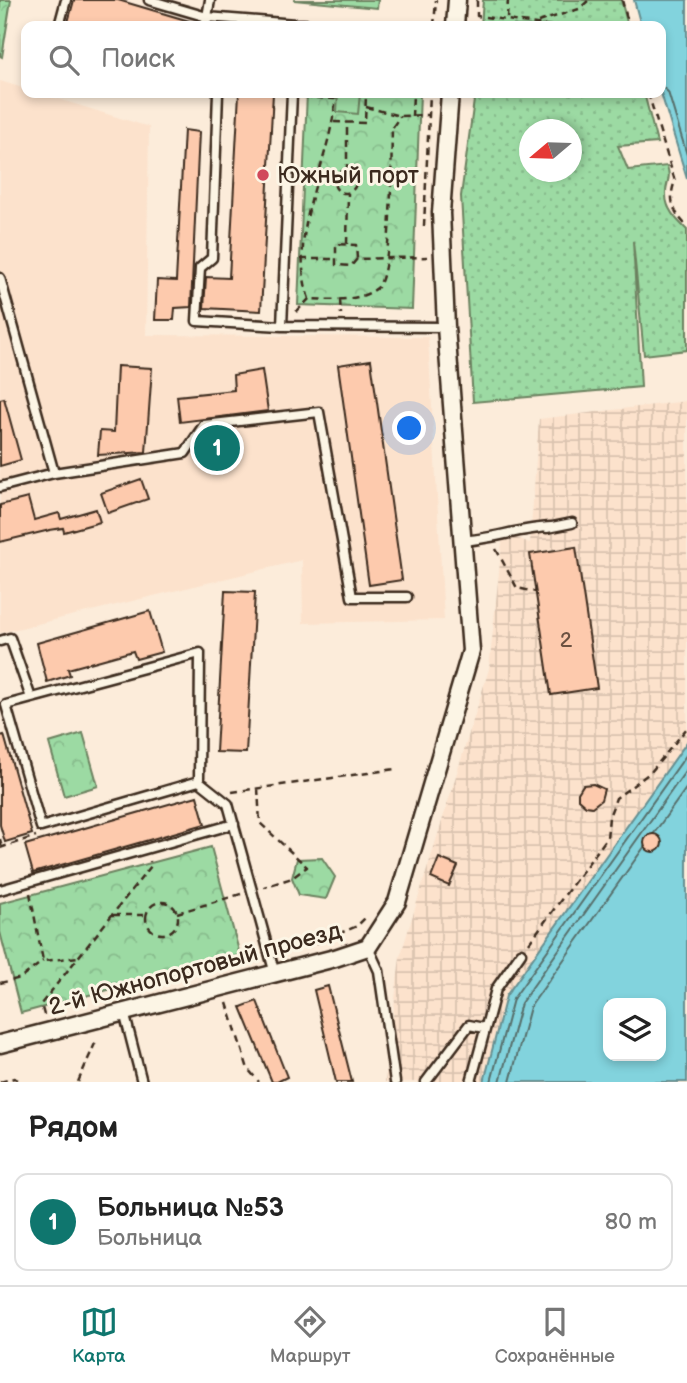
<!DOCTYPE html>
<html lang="ru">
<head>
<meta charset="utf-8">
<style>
  :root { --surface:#fff; --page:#f2f2f2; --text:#222; --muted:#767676; --line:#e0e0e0; --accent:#0f766e }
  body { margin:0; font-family:"Balsamiq Sans",sans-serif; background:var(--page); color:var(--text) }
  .controls { position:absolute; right:21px; bottom:21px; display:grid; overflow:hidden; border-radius:14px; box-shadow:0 4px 10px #0003 }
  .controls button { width:63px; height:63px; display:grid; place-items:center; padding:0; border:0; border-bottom:2px solid var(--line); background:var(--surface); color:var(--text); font:35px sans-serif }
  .compass { position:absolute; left:519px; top:119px; width:63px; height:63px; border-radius:50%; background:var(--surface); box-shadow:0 4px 10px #0003; rotate:251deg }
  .you { position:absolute; left:410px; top:429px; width:24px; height:24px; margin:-18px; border:5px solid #fff; border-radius:50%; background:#1a73e8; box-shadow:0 0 0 10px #1a73e833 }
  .badge { display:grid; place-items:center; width:46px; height:46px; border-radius:50%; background:var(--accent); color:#fff; font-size:23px; font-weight:700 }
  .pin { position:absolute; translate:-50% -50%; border:4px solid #fff; box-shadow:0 2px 7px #0006 }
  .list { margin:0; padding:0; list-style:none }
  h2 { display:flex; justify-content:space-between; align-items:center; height:91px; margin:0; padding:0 28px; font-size:30px }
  h2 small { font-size:23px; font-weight:400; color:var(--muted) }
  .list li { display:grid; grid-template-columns:46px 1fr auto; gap:21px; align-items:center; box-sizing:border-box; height:98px; margin:0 14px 14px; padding:0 14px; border:2px solid var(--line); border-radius:14px }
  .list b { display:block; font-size:26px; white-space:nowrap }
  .list p { margin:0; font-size:23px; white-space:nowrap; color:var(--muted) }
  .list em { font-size:23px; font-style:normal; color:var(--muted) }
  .icon { flex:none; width:38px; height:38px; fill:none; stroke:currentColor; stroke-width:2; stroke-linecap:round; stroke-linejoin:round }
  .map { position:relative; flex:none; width:687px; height:1082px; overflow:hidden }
  .search { position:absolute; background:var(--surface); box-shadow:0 4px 10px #0003; left:21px; right:21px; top:21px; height:77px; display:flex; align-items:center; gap:18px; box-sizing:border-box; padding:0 24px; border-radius:14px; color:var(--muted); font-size:26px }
  .sheet { height:203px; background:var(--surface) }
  nav { display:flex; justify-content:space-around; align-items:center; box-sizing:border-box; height:98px; border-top:2px solid var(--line); background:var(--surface); font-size:19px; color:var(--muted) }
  nav a { display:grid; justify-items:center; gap:4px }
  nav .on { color:var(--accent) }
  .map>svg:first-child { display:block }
  .built { fill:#fce2cc }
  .industrial { fill:url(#industrial-grid) }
  .grass { fill:url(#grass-dots); stroke:#6c8260; stroke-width:2; fill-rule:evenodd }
  .park { fill:url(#park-crowns); stroke:#6c8260; stroke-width:2 }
  .pitch { fill:#9cdaa3; stroke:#6c8260; stroke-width:2 }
  .water { fill:#82d3dd; stroke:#668f91; stroke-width:2; fill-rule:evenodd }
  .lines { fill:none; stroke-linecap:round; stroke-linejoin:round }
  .shore { stroke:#576e6a; stroke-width:2 }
  .building { fill:#fdcaad; stroke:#3b2a1e; stroke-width:2 }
  .service-casing { stroke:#3b2a1e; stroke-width:13 }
  .minor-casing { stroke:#3b2a1e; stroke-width:21 }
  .path { stroke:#3b2a1e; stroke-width:2.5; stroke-dasharray:7 5; stroke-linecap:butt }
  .service { stroke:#fcf5e5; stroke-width:8 }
  .minor { stroke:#fcf5e5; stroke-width:16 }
  .poi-dot { fill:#d1495b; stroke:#fcf5e5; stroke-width:2.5 }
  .labels { text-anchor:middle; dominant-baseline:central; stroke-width:6; stroke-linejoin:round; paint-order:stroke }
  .number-label { font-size:21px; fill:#6c5242 }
  .poi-label { font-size:24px; fill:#3b2a1e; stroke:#fcf5e5; text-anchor:start }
  .street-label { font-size:24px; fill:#3b2a1e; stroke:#fcf5e5 }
</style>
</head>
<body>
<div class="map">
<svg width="687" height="1082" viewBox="0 0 687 1082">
  <defs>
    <pattern id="industrial-grid" width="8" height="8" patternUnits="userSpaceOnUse" patternTransform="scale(1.75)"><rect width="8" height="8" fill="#fce2cc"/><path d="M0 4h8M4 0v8" fill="none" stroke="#d9c2af"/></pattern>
    <pattern id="grass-dots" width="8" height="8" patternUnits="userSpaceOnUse" patternTransform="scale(1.75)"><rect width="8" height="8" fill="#9cdaa3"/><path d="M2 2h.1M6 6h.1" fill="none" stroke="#87bb8c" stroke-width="1.8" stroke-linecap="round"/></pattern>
    <pattern id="park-crowns" width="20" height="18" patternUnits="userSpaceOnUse" patternTransform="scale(1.75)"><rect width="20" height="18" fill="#9cdaa3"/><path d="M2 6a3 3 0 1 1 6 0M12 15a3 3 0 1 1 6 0" fill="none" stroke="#87bb8c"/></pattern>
  </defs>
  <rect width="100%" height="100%" fill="#fcecda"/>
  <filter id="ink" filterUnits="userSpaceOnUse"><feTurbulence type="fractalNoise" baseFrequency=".0143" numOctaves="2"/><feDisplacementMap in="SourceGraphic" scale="14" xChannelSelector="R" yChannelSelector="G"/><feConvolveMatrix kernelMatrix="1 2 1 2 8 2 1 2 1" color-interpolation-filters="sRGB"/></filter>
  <g filter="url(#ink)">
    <path class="built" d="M 0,81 L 26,89 L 26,93 L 39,93 L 149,127 L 146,335 L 428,337 L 444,620 L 303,623 L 302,560 L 0,633 Z"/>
    <path class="industrial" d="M 687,401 L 687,742 L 506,996 L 484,1082 L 385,1082 L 400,957 L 489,669 L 503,533 L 530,543 L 539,419 Z"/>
    <path class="grass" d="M 483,0 L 621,0 L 628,26 L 481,26 Z
      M 475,93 L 644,93 L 657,143 L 618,146 L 628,170 L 667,166 C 672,181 665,182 666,195 C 666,210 677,220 687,230 L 687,350 L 644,355 L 633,241 L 641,387 L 473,402 L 461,196 ZM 530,130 L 572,130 L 572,172 L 530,172 Z"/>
    <path class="park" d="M 0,0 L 11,0 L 2,57 L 0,56 Z
      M 307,93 L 420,93 L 412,309 L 298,305 Z
      M 83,733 L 98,786 L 64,796 L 49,743 Z
      M 211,847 L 240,955 L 21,1013 L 0,932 L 0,903 Z
      M 322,858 L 335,877 L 326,899 L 299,895 L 292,878 L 297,859 Z"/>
    <path class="pitch" d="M 294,0 L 378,0 L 377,8 Z
      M 338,93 L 360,93 L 358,114 L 337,112 Z"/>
    <path class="water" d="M 634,0 L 687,0 L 687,179 L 661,93 L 661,26 L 641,26 Z
      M 687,742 L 687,1082 L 484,1082 L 506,996 ZM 608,1003 L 661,1003 L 661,1056 L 608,1056 Z"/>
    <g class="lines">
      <path class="shore" d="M 661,86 L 668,92 L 687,155
        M 491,1082 L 513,999 L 687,754
        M 500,1082 L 521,1003 L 687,769
        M 510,1082 L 530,1007 L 687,787"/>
    </g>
    <path class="building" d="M 74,0 L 118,0 L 196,23 L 195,26 L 67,26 Z
      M 239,93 L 273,93 L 261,311 L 204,308 L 206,277 L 229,278 Z
      M 184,130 L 199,132 L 191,307 L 175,308 L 174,320 L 155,320 L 157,280 L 176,281 Z
      M 371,360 L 402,580 L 369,585 L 338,365 Z
      M 117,366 L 152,368 L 146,452 L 98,455 L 100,431 L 114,432 Z
      M 262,370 L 268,411 L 180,422 L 177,396 L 234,390 L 233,375 Z
      M 4,398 L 21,460 L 0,466 L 0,399 Z
      M 141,479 L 148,499 L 108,513 L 101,493 Z
      M 28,498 L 34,520 L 59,513 L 61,519 L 96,509 L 100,522 L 64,532 L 63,528 L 50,530 L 0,542 L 0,505 Z
      M 576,547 L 597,688 L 551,695 L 530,554 Z
      M 225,591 L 255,592 L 246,753 L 216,752 Z
      M 150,611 L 162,652 L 136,659 L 133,651 L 68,669 L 70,675 L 47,682 L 37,643 Z
      M 4,735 L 32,834 L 5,842 L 0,825 L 0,736 Z
      M 593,784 L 604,789 L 601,800 L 592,807 L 586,806 L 578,799 L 578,793 L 583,785 Z
      M 197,796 L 205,824 L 33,873 L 25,845 Z
      M644 843a9 9 0 1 1 18 0a9 9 0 1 1-18 0Z
      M 439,858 L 458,866 L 449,886 L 431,878 Z
      M 328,986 L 352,1082 L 336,1082 L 314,990 Z
      M 257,1001 L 287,1077 L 277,1082 L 272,1082 L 241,1007 Z"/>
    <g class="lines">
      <defs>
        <path id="service" d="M 149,0 L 207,17 L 210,0
          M 59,26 L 66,0
          M 205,26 L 207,17 L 295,24
          M 295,26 L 295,24 L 358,26
          M 218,93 L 212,258 L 200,268 L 197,321 L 282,326
          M 292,93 L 282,326 L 446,327
          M 0,278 L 54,473
          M 0,487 L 54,473 L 185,453 L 204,425 L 319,412 L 352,597 L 407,597
          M 547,528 L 572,523
          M 462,541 C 492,539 522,528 551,527
          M 0,641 L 10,638 L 31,698
          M 200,653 L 199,781 L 41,827 L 6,705 Z
          M 199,781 L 228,804 L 275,974
          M 0,890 L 234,824
          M 368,947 L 379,971 L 395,1082
          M 124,1012 L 142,1082
          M 426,1082 L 469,1025 L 484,1028
          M 471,1082 L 496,989 L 521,953"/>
        <path id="minor" d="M 455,26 L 457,0
          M 0,1044 L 335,958 L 368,947 L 397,902 L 471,651 L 446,327 L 441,213 L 450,93"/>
      </defs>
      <use href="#service" class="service-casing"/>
      <use href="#minor" class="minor-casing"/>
      <path class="path" d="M 477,0 L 477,16 L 551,26
        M 622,0 L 629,26
        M 507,18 L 508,0
        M 538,22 L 579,9 L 589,0
        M 434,26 L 436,0
        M 648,93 L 675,181 C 668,198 673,213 687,226
        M 304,97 L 336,99
        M 366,107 L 400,116 L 428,115
        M 412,117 L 413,93
        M 334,122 L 365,123 L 366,93
        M 347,171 L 347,122
        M334 182a11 11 0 1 1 22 0a11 11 0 1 1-22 0Z
        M 299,180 L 334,181
        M 424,226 L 430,93
        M 347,244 L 348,193
        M 301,259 L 336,259
        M 357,259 L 351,266 L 336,265 L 336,244 L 356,245 L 357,259 L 427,257
        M 309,299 C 286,229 332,163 336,93
        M 340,300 L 341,314
        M 296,312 L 309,299 C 329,300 360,302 377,288 C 393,274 391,155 392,128 L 400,116
        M 496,549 L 517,588 L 536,592
        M 258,788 L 260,823 L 307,867 L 292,878 L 264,887
        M 232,792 L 396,769
        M 0,839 L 2,848
        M 0,848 L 36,836
        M 30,893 L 43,961 L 79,957
        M146 918a16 16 0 1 1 32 0a16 16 0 1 1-32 0Z
        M 177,913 L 241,894
        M 113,915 L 146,915
        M 529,943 L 607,838 L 609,817 L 616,798 L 651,772 L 687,728
        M 305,948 L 357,926 L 367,916
        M 0,983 L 21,978 L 43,961
        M 227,1003 L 248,1069 L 259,1082
        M 44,1015 L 41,1004 L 151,866 L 150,861
        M 0,1082 L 14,1078 L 22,1082
        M 78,1082 L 97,1039"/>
      <use href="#service" class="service"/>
      <use href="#minor" class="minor"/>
    </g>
  </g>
  <circle class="poi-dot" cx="263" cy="175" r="7"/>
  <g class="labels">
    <g class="number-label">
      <text x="566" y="640">2</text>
    </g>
    <g class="poi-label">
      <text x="277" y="175">Южный порт</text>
    </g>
    <g class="street-label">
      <text transform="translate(195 969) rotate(-15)">2-й Южнопортовый проезд</text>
    </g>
  </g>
</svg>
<div class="controls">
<button><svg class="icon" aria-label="layers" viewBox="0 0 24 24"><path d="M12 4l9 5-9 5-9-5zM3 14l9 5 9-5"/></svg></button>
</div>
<svg class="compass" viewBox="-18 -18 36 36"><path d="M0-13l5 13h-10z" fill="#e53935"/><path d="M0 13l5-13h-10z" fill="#767676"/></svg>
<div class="you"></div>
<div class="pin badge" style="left:217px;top:448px">1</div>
<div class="search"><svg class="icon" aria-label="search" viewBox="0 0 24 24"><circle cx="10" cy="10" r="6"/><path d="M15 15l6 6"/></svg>Поиск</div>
</div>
<section class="sheet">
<h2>Рядом<small></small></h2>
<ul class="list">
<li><span class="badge">1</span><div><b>Больница №53</b><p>Больница</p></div><em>80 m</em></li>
</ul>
</section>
<nav>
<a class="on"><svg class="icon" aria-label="map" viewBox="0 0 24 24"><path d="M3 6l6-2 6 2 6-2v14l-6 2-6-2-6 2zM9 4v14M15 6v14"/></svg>Карта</a>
<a><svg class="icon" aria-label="directions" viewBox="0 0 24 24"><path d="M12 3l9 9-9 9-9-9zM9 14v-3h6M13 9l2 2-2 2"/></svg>Маршрут</a>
<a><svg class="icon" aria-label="saved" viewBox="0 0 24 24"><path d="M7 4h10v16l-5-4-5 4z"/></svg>Сохранённые</a>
</nav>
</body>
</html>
